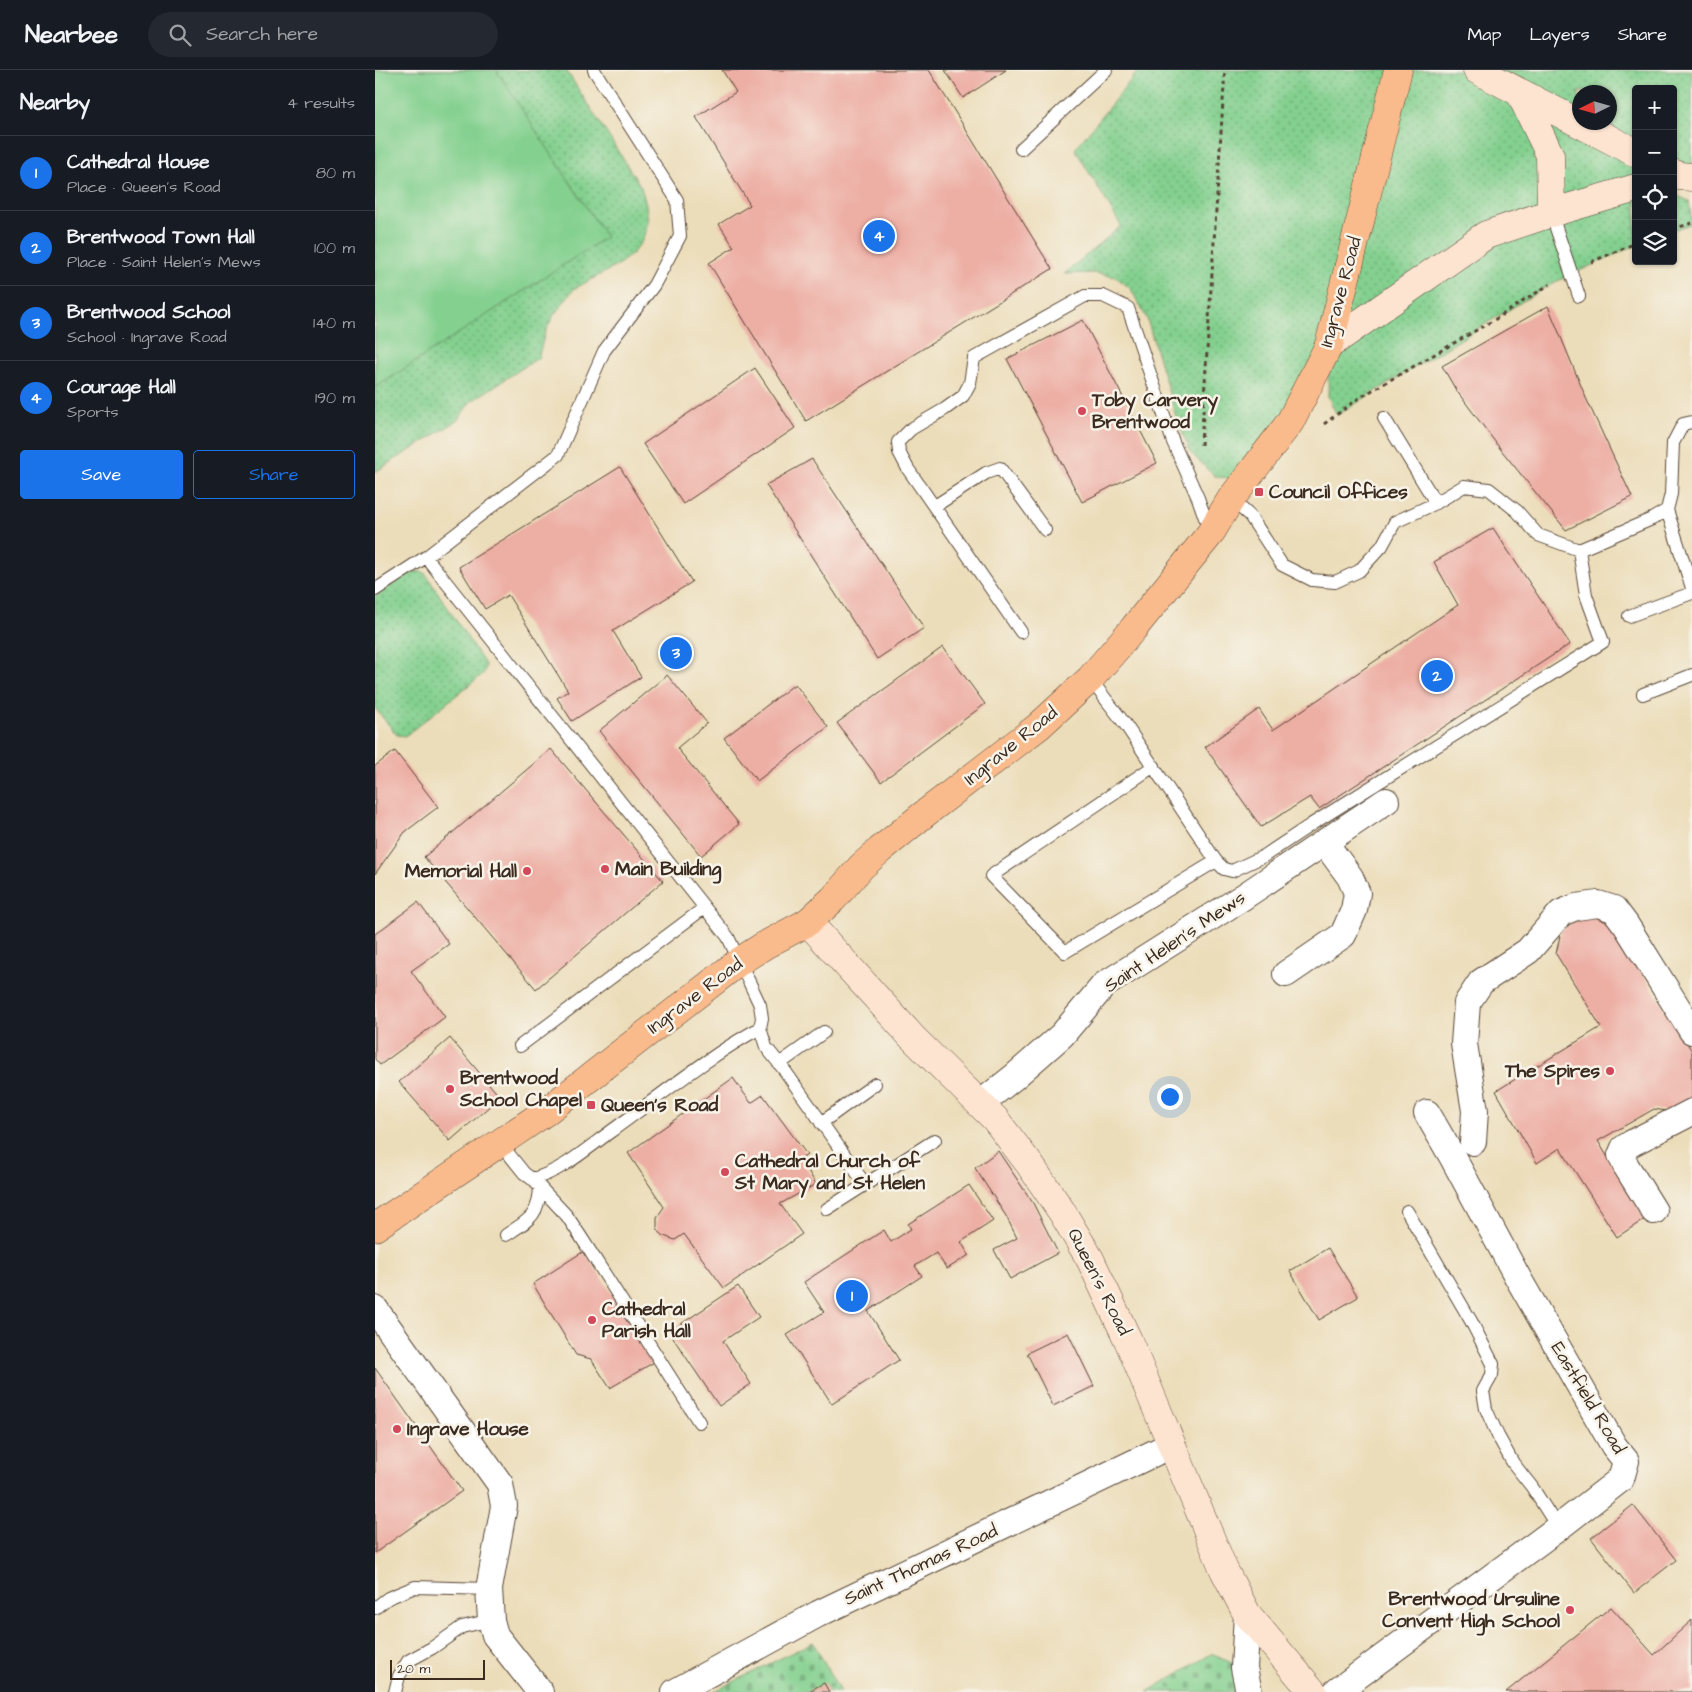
<!DOCTYPE html>
<html lang="en">
<head>
<meta charset="utf-8">
<style>
  :root { --surface:#171b24; --page:#242831; --text:#f1f3f6; --muted:#9ea1a6; --line:#363941; --accent:#1a73e8 }
  body { margin:0; font-family:"Architects Daughter",sans-serif; background:var(--page); color:var(--text) }
  .controls { position:absolute; right:15px; top:15px; display:grid; overflow:hidden; border-radius:5px; box-shadow:0 1px 4px #0004 }
  .controls button { width:45px; height:45px; display:grid; place-items:center; padding:0; border:0; border-bottom:1px solid var(--line); background:var(--surface); color:var(--text); font:25px sans-serif }
  .compass { position:absolute; left:1197px; top:15px; width:45px; height:45px; border-radius:50%; background:var(--surface); box-shadow:0 1px 4px #0004; rotate:265deg }
  .scale { position:absolute; left:15px; bottom:12px; width:95px; box-sizing:border-box; padding-left:5px; border:2px solid #3b2a1e; border-top:0; font-size:14px; line-height:18px; white-space:nowrap; color:#3b2a1e; -webkit-text-stroke:4px #f7f3e8; paint-order:stroke }
  .you { position:absolute; left:794px; top:1026px; width:18px; height:18px; margin:-12px; border:4px solid #fff; border-radius:50%; background:#1a73e8; box-shadow:0 0 0 8px #1a73e833 }
  .badge { display:grid; place-items:center; width:32px; height:32px; border-radius:50%; background:var(--accent); color:#fff; font-size:16px; font-weight:700 }
  .pin { position:absolute; translate:-50% -50%; border:2px solid #fff; box-shadow:0 1px 5px #0006 }
  .list { margin:0; padding:0; list-style:none }
  h2 { display:flex; justify-content:space-between; align-items:center; height:65px; margin:0; padding:0 20px; font-size:21px }
  h2 small { font-size:16px; font-weight:400; color:var(--muted) }
  .list li { display:grid; grid-template-columns:32px 1fr auto; gap:15px; align-items:center; box-sizing:border-box; height:75px; padding:0 20px; border-top:1px solid var(--line) }
  .list b { display:block; font-size:19px; white-space:nowrap }
  .list p { margin:0; font-size:16px; white-space:nowrap; color:var(--muted) }
  .list em { font-size:16px; font-style:normal; color:var(--muted) }
  .actions { display:flex; gap:10px; padding:15px 20px }
  .actions a { flex:1; padding:11px 0; border:1px solid var(--accent); border-radius:5px; text-align:center; font-size:18px; color:var(--accent) }
  .actions .main { background:var(--accent); color:#fff }
  .icon { flex:none; width:28px; height:28px; fill:none; stroke:currentColor; stroke-width:2; stroke-linecap:round; stroke-linejoin:round }
  .map { position:relative; flex:none; width:1317px; height:1622px; overflow:hidden }
  header { display:flex; align-items:center; gap:30px; box-sizing:border-box; height:70px; padding:0 25px; background:var(--surface); border-bottom:1px solid var(--line) }
  header strong { font-size:24px }
  nav { display:flex; gap:28px; margin-inline-start:auto; font-size:18px }
  .search { width:350px; height:45px; background:var(--page); display:flex; align-items:center; gap:12px; box-sizing:border-box; padding:0 18px; border-radius:28px; color:var(--muted); font-size:19px }
  main { display:flex }
  aside { flex:1; background:var(--surface) }
  .map>svg:first-child { display:block }
  .grass { fill:url(#grass-dots); stroke:#5f7d56; fill-rule:evenodd }
  .cemetery { fill:url(#cemetery-stones); stroke:#5f7d56 }
  .garden { fill:#83d08f; stroke:#5f7d56 }
  .building { fill:#edaea4 }
  .lines { fill:none; stroke-linecap:round; stroke-linejoin:round }
  .lane-casing { stroke:#564535; stroke-width:14 }
  .street-casing { stroke:#564535; stroke-width:28 }
  .secondary-casing { stroke:#564535; stroke-width:29 }
  .primary-casing { stroke:#564535; stroke-width:29 }
  .path { stroke:#564535; stroke-width:3; stroke-dasharray:4 4; stroke-linecap:butt }
  .lane { stroke:#fff; stroke-width:12 }
  .street { stroke:#fff; stroke-width:26 }
  .secondary { stroke:#fde4d1; stroke-width:28 }
  .primary { stroke:#fabb8c; stroke-width:28 }
  .poi-dot { fill:#d1495b; stroke:#f7f3e8; stroke-width:2 }
  .labels { text-anchor:middle; dominant-baseline:central; stroke-width:5; stroke-linejoin:round; paint-order:stroke }
  .street-label { font-size:19px; fill:#3b2a1e; stroke:#f7f3e8 }
  .poi-label { font-size:19px; font-weight:bold; fill:#3b2a1e; stroke:#f7f3e8; text-anchor:start }
</style>
</head>
<body>
<header>
<strong>Nearbee</strong>
<div class="search"><svg class="icon" aria-label="search" viewBox="0 0 24 24"><circle cx="10" cy="10" r="6"/><path d="M15 15l6 6"/></svg>Search here</div>
<nav><a>Map</a><a>Layers</a><a>Share</a></nav>
</header>
<main>
<aside>
<h2>Nearby<small>4 results</small></h2>
<ul class="list">
<li><span class="badge">1</span><div><b>Cathedral House</b><p>Place · Queen's Road</p></div><em>80 m</em></li>
<li><span class="badge">2</span><div><b>Brentwood Town Hall</b><p>Place · Saint Helen's Mews</p></div><em>100 m</em></li>
<li><span class="badge">3</span><div><b>Brentwood School</b><p>School · Ingrave Road</p></div><em>140 m</em></li>
<li><span class="badge">4</span><div><b>Courage Hall</b><p>Sports</p></div><em>190 m</em></li>
</ul>
<div class="actions"><a class="main">Save</a><a>Share</a></div>
</aside>
<div class="map">
<svg width="1317" height="1622" viewBox="0 0 1317 1622">
  <defs>
    <pattern id="grass-dots" width="8" height="8" patternUnits="userSpaceOnUse" patternTransform="scale(1.25)"><rect width="8" height="8" fill="#83d08f"/><path d="M2 2h.1M6 6h.1" fill="none" stroke="#6ca974" stroke-width="1.8" stroke-linecap="round"/></pattern>
    <pattern id="cemetery-stones" width="16" height="16" patternUnits="userSpaceOnUse" patternTransform="scale(1.25)"><rect width="16" height="16" fill="#83d08f"/><path d="M2 7V4a2 2 0 0 1 4 0v3zM10 15v-3a2 2 0 0 1 4 0v3z" fill="#6ca974"/></pattern>
  </defs>
  <rect width="100%" height="100%" fill="#f7f3e8"/>
  <filter id="ink" filterUnits="userSpaceOnUse"><feTurbulence type="fractalNoise" baseFrequency=".02" numOctaves="2"/><feDisplacementMap in="SourceGraphic" scale="10" xChannelSelector="R" yChannelSelector="G"/><feConvolveMatrix kernelMatrix="1 2 1 2 8 2 1 2 1" color-interpolation-filters="sRGB"/></filter>
  <filter id="wash" filterUnits="userSpaceOnUse"><feTurbulence type="fractalNoise" baseFrequency=".0096" numOctaves="4" result="noise"/><feDisplacementMap in="SourceGraphic" scale="20" xChannelSelector="R" yChannelSelector="G"/><feGaussianBlur stdDeviation="1.12" result="paint"/><feColorMatrix in="noise" values="0 0 0 0 0 0 0 0 0 0 0 0 0 0 0 0 0 1.4 0 .05"/><feComposite in="paint" operator="in"/></filter>
  <g filter="url(#wash)">
    <rect width="100%" height="100%" fill="#ecddba"/>
    <path class="grass" d="M 0,0 L 191,0 L 266,117 L 271,134 L 273,153 L 267,171 L 257,184 L 243,195 L 199,219 L 178,246 L 170,263 L 163,288 L 95,332 L 82,351 L 0,402 Z
      M 764,0 L 1317,0 L 1317,107 L 1298,103 L 1298,19 L 1261,19 L 1261,175 L 1176,214 L 962,345 L 953,327 L 954,277 L 872,409 L 841,407 L 816,383 L 802,350 L 772,249 L 756,219 L 741,207 L 720,203 L 689,204 L 746,156 L 700,79 ZM 1204,22 L 1234,22 L 1234,52 L 1204,52 Z
      M 1298,124 L 1314,131 L 1317,153 L 1298,160 Z
      M 43,501 L 50,503 L 111,596 L 108,604 L 30,666 L 22,665 L 0,638 L 0,526 L 34,504 Z"/>
    <path class="cemetery" d="M 438,1572 L 465,1622 L 338,1622 Z
      M 836,1584 L 869,1598 L 874,1622 L 772,1622 Z"/>
    <path class="garden" d="M 0,0 L 121,0 L 231,167 L 0,318 Z"/>
    <g id="blocks">
      <path class="building" d="M 347,0 L 554,0 L 677,199 L 431,351 L 334,193 L 359,177 L 344,154 L 375,135 L 321,47 L 361,22 Z
        M 570,0 L 631,0 L 588,28 Z
        M 1173,236 L 1211,328 L 1257,427 L 1191,460 L 1127,381 L 1081,320 L 1067,296 Z
        M 708,250 L 782,393 L 707,432 L 632,289 Z
        M 380,298 L 420,358 L 308,434 L 268,374 Z
        M 437,389 L 549,558 L 502,589 L 391,415 Z
        M 245,397 L 317,512 L 238,561 L 266,607 L 197,651 L 182,628 L 193,621 L 133,525 L 110,539 L 84,497 Z
        M 1118,458 L 1195,574 L 944,739 L 935,727 L 886,757 L 830,677 L 884,639 L 898,660 L 1083,535 L 1059,492 Z
        M 568,577 L 610,634 L 506,712 L 462,653 Z
        M 292,605 L 332,653 L 302,678 L 364,754 L 326,786 L 224,661 Z
        M 420,614 L 453,657 L 382,711 L 349,668 Z
        M 176,679 L 288,811 L 161,919 L 49,787 Z
        M 20,681 L 63,737 L 30,762 L 0,804 L 0,696 Z
        M 43,832 L 74,874 L 36,901 L 70,947 L 5,995 L 0,989 L 0,864 Z
        M 1215,845 L 1236,854 L 1317,981 L 1317,1031 L 1297,1042 L 1279,1039 L 1223,1071 L 1270,1149 L 1242,1167 L 1185,1078 L 1162,1093 L 1121,1021 L 1226,957 L 1181,884 L 1186,861 L 1204,847 Z
        M 75,968 L 125,1027 L 75,1071 L 24,1012 Z
        M 358,1008 L 376,1033 L 388,1025 L 432,1085 L 426,1089 L 441,1114 L 405,1134 L 427,1164 L 349,1218 L 309,1164 L 300,1170 L 289,1166 L 282,1160 L 282,1147 L 289,1137 L 253,1083 Z
        M 623,1081 L 658,1133 L 683,1183 L 635,1209 L 619,1180 L 642,1168 L 631,1146 L 600,1098 Z
        M 594,1115 L 618,1151 L 586,1172 L 594,1185 L 572,1199 L 561,1183 L 540,1196 L 547,1206 L 493,1241 L 524,1290 L 457,1334 L 412,1265 L 449,1242 L 429,1212 L 509,1160 L 516,1172 L 536,1159 L 533,1154 Z
        M 953,1178 L 983,1227 L 944,1250 L 915,1201 Z
        M 209,1181 L 281,1291 L 235,1318 L 216,1289 L 201,1285 L 158,1214 Z
        M 363,1216 L 384,1247 L 348,1271 L 376,1314 L 344,1336 L 294,1262 Z
        M 693,1263 L 719,1316 L 678,1336 L 652,1283 Z
        M 0,1298 L 87,1421 L 0,1483 Z
        M 1258,1435 L 1301,1490 L 1259,1523 L 1216,1468 Z
        M 1236,1537 L 1279,1585 L 1317,1550 L 1317,1622 L 1131,1622 Z
        M 449,1613 L 454,1622 L 432,1622 Z"/>
    </g>
  </g>
  <g filter="url(#ink)">
    <use href="#blocks" fill-opacity="0" stroke="#564535" stroke-width="1"/>
    <g class="lines">
      <defs>
        <path id="lane" d="M 646,79 L 731,0
          M 1176,143 L 1204,226
          M 1009,348 L 1061,433
          M 856,429 L 875,446 L 907,495 L 937,510 L 960,512 L 984,501 L 1007,476 L 1020,452 L 1061,433 L 1089,416 L 1114,419 L 1142,441 L 1163,465 L 1204,480 L 1277,449 L 1292,440 L 1296,424 L 1298,373 L 1308,354 L 1317,352
          M 560,436 L 611,403 L 625,398 L 670,460
          M 1292,440 L 1317,518
          M 51,487 L 353,867 L 385,935 L 387,948 L 385,958 L 391,977 L 410,1001 L 490,1114
          M 0,520 L 51,487 L 183,385 L 229,281 L 279,215 L 305,166 L 302,130 L 219,0
          M 1254,546 L 1317,523
          M 646,562 L 533,399 L 524,382 L 523,372 L 536,359 L 570,339 L 588,326 L 595,313 L 599,288 L 710,226 L 728,226 L 753,238 L 798,372 L 823,428 L 835,462
          M 715,609 L 750,654 L 841,791 L 849,799 L 857,801 L 889,786 L 937,754 L 1228,572 L 1211,525 L 1204,480
          M 1268,624 L 1317,605
          M 779,696 L 616,806 L 690,882 L 841,791
          M 145,976 L 329,838
          M 404,994 L 449,962
          M 446,1053 L 500,1014
          M 125,1073 L 149,1103 L 157,1109 C 184,1103 213,1078 235,1062 C 284,1027 332,987 385,958
          M 165,1117 L 192,1146 L 206,1167 L 324,1352
          M 452,1139 L 560,1070
          M 1032,1141 L 1096,1251 L 1118,1294 L 1117,1305 L 1108,1321 L 1111,1339 L 1123,1366 L 1138,1393 L 1157,1417 L 1183,1458
          M 131,1165 C 154,1150 164,1146 165,1117 L 162,1114
          M 0,1538 L 13,1528 L 40,1517 L 114,1519
          M 20,1622 L 24,1606 L 33,1591 L 57,1578 L 87,1557 L 116,1550"/>
        <path id="street" d="M 911,904 L 968,865 L 979,840 L 982,823 L 975,807 L 950,773
          M 605,1034 L 639,1007 L 687,965 L 729,915 L 868,827 L 1011,731
          M 1098,1072 L 1100,1041 L 1089,974 L 1092,933 L 1106,912 L 1153,881 L 1186,843 L 1201,837 L 1223,834 L 1239,839 L 1251,855 L 1317,961
          M 1279,1141 L 1251,1096 L 1246,1085 L 1249,1078 L 1257,1073 L 1317,1042
          M 0,1239 L 125,1414 L 129,1436 L 114,1519 L 116,1550 L 120,1565 L 165,1622
          M 872,1544 L 869,1598 L 874,1622
          M 300,1622 L 443,1544 L 796,1375
          M 961,1622 L 1183,1458 L 1246,1409 L 1251,1391 L 1239,1376 L 1143,1208 L 1078,1088 L 1052,1043"/>
        <path id="secondary" d="M 1102,0 L 1261,83
          M 1145,23 L 1175,85 L 1176,143
          M 1298,103 L 1304,106 L 1317,107
          M 954,275 L 1111,165 L 1176,143 L 1261,118
          M 433,852 L 537,967 L 620,1049 L 655,1095 L 687,1142 L 715,1189 L 753,1270 L 849,1500 L 872,1544 L 938,1622"/>
        <path id="primary" d="M 0,1157 L 169,1043 L 365,891 L 390,875 L 433,852 L 458,829 L 486,797 L 505,780 L 548,745 L 664,656 L 715,609 L 758,559 L 835,464 L 856,429 L 915,352 L 954,275 L 1023,0"/>
      </defs>
      <use href="#lane" class="lane-casing"/>
      <use href="#street" class="street-casing"/>
      <use href="#secondary" class="secondary-casing"/>
      <use href="#primary" class="primary-casing"/>
      <path class="path" d="M 1298,159 L 1317,153
        M 1216,192 L 1261,173
        M 949,354 L 984,328 L 1124,247 L 1175,214
        M 826,375 L 850,0"/>
      <use href="#lane" class="lane"/>
      <use href="#street" class="street"/>
      <use href="#secondary" class="secondary"/>
      <use href="#primary" class="primary"/>
    </g>
  </g>
  <g class="poi-dot">
    <circle cx="707" cy="341" r="5"/>
    <rect x="879" y="417" width="10" height="10" rx="2.5"/>
    <circle cx="230" cy="799" r="5"/>
    <circle cx="152" cy="801" r="5"/>
    <circle cx="1235" cy="1001" r="5"/>
    <circle cx="75" cy="1019" r="5"/>
    <rect x="211" y="1030" width="10" height="10" rx="2.5"/>
    <circle cx="350" cy="1102" r="5"/>
    <circle cx="217" cy="1250" r="5"/>
    <circle cx="22" cy="1359" r="5"/>
    <circle cx="1195" cy="1540" r="5"/>
  </g>
  <g class="labels">
    <g class="street-label">
      <text transform="translate(966 222) rotate(-75)">Ingrave Road</text>
      <text transform="translate(636 676) rotate(-39)">Ingrave Road</text>
      <text transform="translate(800 872) rotate(-34)">Saint Helen's Mews</text>
      <text transform="translate(320 926) rotate(-37)">Ingrave Road</text>
      <text transform="translate(724 1212) rotate(63)">Queen's Road</text>
      <text transform="translate(1213 1328) rotate(59)">Eastfield Road</text>
      <text transform="translate(546 1495) rotate(-25)">Saint Thomas Road</text>
    </g>
    <g class="poi-label">
      <text x="717" y="330">Toby Carvery<tspan x="717" dy="22">Brentwood</tspan></text>
      <text x="894" y="422">Council Offices</text>
      <text x="240" y="799">Main Building</text>
      <text x="142" y="801" text-anchor="end">Memorial Hall</text>
      <text x="1225" y="1001" text-anchor="end">The Spires</text>
      <text x="85" y="1008">Brentwood<tspan x="85" dy="22">School Chapel</tspan></text>
      <text x="226" y="1035">Queen's Road</text>
      <text x="360" y="1091">Cathedral Church of<tspan x="360" dy="22">St Mary and St Helen</tspan></text>
      <text x="227" y="1239">Cathedral<tspan x="227" dy="22">Parish Hall</tspan></text>
      <text x="32" y="1359">Ingrave House</text>
      <text x="1185" y="1529" text-anchor="end">Brentwood Ursuline<tspan x="1185" dy="22">Convent High School</tspan></text>
    </g>
  </g>
</svg>
<div class="controls">
<button>+</button>
<button>−</button>
<button><svg class="icon" aria-label="locate" viewBox="0 0 24 24"><circle cx="12" cy="12" r="6"/><path d="M12 2v4M12 18v4M2 12h4M18 12h4"/></svg></button>
<button><svg class="icon" aria-label="layers" viewBox="0 0 24 24"><path d="M12 4l9 5-9 5-9-5zM3 14l9 5 9-5"/></svg></button>
</div>
<svg class="compass" viewBox="-18 -18 36 36"><path d="M0-13l5 13h-10z" fill="#e53935"/><path d="M0 13l5-13h-10z" fill="#9ea1a6"/></svg>
<div class="scale">20 m</div>
<div class="you"></div>
<div class="pin badge" style="left:477px;top:1226px">1</div>
<div class="pin badge" style="left:1062px;top:606px">2</div>
<div class="pin badge" style="left:301px;top:583px">3</div>
<div class="pin badge" style="left:504px;top:166px">4</div>
</div>
</main>
</body>
</html>
